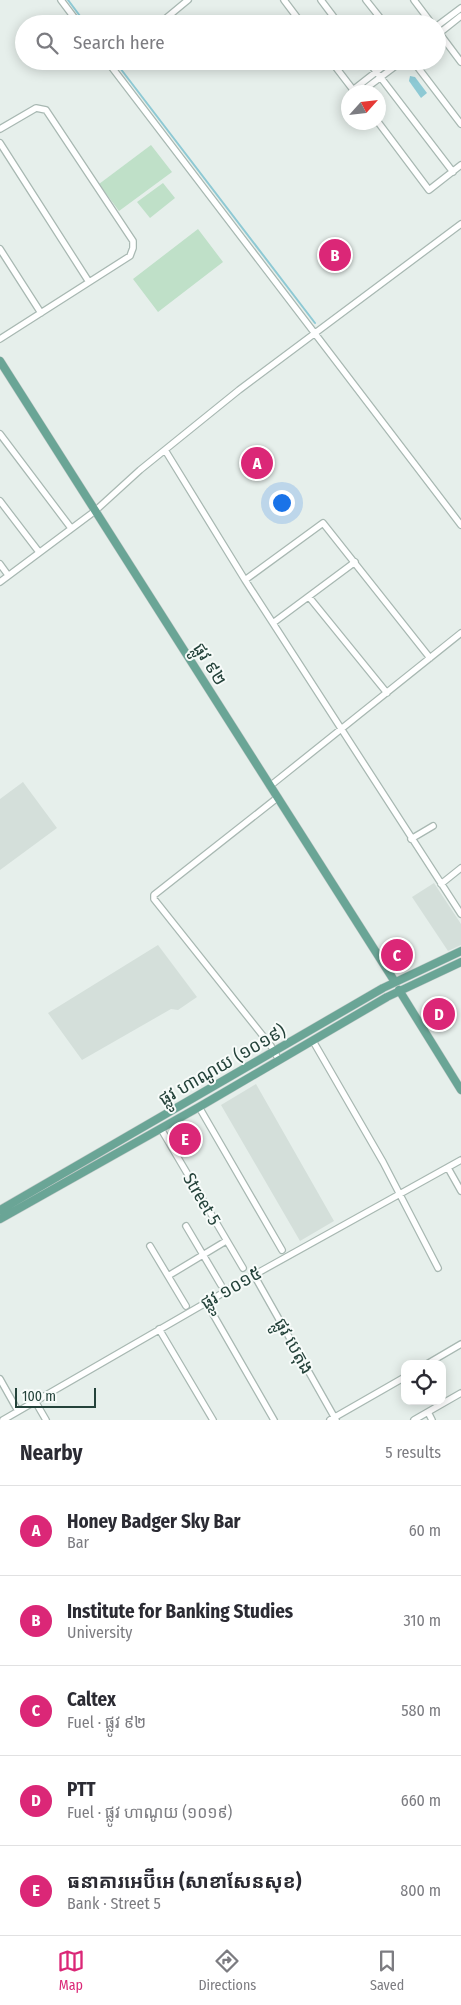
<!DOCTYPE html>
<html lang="en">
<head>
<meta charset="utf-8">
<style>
  :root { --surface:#fff; --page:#f2f2f3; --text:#2b2b33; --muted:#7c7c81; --line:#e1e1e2; --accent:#db2777 }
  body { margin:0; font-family:"Fira Sans Condensed","Noto Sans Khmer",sans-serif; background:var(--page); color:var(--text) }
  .controls { position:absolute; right:15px; bottom:15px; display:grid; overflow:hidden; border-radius:10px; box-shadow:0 2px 12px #0003 }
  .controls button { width:45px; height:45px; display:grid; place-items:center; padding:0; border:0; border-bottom:1px solid var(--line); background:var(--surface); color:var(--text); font:25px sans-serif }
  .compass { position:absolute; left:341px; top:85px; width:45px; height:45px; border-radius:50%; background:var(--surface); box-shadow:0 2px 12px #0003; rotate:63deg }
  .scale { position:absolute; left:15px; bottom:12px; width:81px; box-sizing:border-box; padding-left:5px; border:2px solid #24423a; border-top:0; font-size:14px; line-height:18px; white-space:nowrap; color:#24423a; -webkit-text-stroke:4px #f7fbf9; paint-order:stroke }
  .you { position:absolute; left:281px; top:502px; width:18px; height:18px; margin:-12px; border:4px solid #fff; border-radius:50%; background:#1a73e8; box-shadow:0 0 0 8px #1a73e833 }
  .badge { display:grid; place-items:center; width:32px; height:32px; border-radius:50%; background:var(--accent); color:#fff; font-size:16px; font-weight:700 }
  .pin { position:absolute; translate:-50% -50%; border:2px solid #fff; box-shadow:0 1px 5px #0006 }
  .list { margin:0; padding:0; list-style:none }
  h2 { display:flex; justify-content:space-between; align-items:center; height:65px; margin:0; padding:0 20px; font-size:21px }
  h2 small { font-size:16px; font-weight:400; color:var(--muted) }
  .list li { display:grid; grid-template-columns:32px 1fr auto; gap:15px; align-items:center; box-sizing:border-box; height:90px; padding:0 20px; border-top:1px solid var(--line) }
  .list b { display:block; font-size:19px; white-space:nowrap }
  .list p { margin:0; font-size:16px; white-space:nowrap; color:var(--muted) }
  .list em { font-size:16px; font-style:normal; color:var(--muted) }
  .icon { flex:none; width:28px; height:28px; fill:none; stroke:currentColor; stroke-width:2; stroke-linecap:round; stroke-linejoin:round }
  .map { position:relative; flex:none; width:461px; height:1420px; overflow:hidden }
  .search { position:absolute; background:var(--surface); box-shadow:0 2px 12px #0003; left:15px; right:15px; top:15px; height:55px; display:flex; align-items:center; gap:12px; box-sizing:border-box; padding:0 18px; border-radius:28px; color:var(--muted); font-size:19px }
  .sheet { height:515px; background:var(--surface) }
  nav { display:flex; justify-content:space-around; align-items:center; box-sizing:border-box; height:70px; border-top:1px solid var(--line); background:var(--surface); font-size:14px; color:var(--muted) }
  nav a { display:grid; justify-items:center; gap:2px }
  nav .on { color:var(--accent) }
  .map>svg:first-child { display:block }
  .built { fill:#d4dfda }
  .green { fill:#bfe0c8 }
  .water { fill:#8ec9d4 }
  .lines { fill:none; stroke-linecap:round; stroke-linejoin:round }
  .stream { stroke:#8ec9d4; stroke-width:2 }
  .minor-casing { stroke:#a8b8b2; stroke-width:8 }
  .major-casing { stroke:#c2cac8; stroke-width:9 }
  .minor { stroke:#fff; stroke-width:5.5 }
  .major { stroke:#6aa596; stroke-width:8 }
  .labels { text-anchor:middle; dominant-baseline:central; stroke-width:4; stroke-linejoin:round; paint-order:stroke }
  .street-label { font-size:18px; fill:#24423a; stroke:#f7fbf9 }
</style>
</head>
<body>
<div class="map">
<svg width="461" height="1420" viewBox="0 0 461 1420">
  <rect width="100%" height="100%" fill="#e6efeb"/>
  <path class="built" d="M 23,782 L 57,828 L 0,870 L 0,799 Z
    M 434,883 L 461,924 L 461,945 L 448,951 L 412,897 Z
    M 158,945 L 197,997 L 178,1010 L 171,1009 L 82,1060 L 48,1013 Z
    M 256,1084 L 334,1221 L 300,1241 L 221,1105 Z"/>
  <path class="green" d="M 151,145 L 172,172 L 119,211 L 99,184 Z
    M 163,183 L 175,198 L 150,218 L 137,202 Z
    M 198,229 L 223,262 L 158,312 L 133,279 Z"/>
  <path class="water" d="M 410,76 L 415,77 L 427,93 L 421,98 L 409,81 Z"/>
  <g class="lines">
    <path class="stream" d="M 68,0 L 86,24
      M 120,68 L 315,323"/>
    <defs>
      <path id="minor" d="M 61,0 L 79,24
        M 284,0 L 302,24
        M 321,0 L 339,24
        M 366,0 L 385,24
        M 414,0 L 432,24
        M 159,24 L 188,0
        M 437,26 L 461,8
        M 437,30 L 461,62
        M 437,35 L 461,16
        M 107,61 L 461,525
        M 331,61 L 354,91
        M 368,61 L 453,172
        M 413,61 L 461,124
        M 353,90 L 390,61
        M 361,92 L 402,61
        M 378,122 L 429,190 L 461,165
        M 0,129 L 36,108 L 46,110 L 133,241 L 133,248 L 130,256 L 0,339
        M 0,143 L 89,282
        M 0,249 L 41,313
        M 0,434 L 71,528
        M 165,450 L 245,580 L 461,914
        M 0,501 L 39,552
        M 0,564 L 8,575
        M 245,580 L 323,523 L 430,658
        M 0,582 L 95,511 L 140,470 L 239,390 L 461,224
        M 309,597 L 387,693
        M 273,623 L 355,562
        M 270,786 L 461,633
        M 277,798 L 154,895 L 154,899 L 271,1046 L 279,1060
        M 411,839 L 433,826
        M 441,884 L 461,868
        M 313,1041 L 383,1162 L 438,1268
        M 199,1107 L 282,1250
        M 161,1129 L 243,1268
        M 448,1168 L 461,1191
        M 186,1226 L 221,1285
        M 150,1246 L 186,1306
        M 254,1275 L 336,1420
        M 168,1276 L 226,1241
        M 206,1302 L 274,1420
        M 159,1329 L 213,1420
        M 427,1364 L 461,1344
        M 0,1379 L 18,1411
        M 35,1401 L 46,1420
        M 428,1412 L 432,1420
        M 3,1420 L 254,1275 L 461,1160
        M 330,1420 L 405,1377
        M 414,1420 L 461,1393"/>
      <path id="major" d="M 0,361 L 395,982
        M 399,990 L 461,1090
        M 0,1210 L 383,988 L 461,951
        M 0,1219 L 199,1107 L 387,997 L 461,962"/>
    </defs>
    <use href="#minor" class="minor-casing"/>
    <use href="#major" class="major-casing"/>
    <use href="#minor" class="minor"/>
    <use href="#major" class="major"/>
  </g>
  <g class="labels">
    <g class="street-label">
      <text transform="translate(210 664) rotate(58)">ផ្លូវ ៩២</text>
      <text transform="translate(222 1065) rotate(-30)">ផ្លូវ ហាណូយ (១០១៩)</text>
      <text transform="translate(202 1199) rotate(60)">Street 5</text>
      <text transform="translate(231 1288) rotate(-30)">ផ្លូវ ១០១៥</text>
      <text transform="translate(294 1346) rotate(61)">ផ្លូវ បេតុង</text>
    </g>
  </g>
</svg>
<div class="controls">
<button><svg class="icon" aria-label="locate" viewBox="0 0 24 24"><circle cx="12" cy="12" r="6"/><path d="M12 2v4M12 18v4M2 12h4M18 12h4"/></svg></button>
</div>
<svg class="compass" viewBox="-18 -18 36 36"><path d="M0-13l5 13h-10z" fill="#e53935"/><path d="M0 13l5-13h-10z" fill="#7c7c81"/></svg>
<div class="scale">100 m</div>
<div class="you"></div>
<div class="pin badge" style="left:257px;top:463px">A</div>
<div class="pin badge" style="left:335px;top:255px">B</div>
<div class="pin badge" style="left:397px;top:955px">C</div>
<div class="pin badge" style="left:439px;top:1014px">D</div>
<div class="pin badge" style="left:185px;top:1139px">E</div>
<div class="search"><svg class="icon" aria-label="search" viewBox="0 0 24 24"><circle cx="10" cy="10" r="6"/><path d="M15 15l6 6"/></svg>Search here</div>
</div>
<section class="sheet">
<h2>Nearby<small>5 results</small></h2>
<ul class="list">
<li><span class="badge">A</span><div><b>Honey Badger Sky Bar</b><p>Bar</p></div><em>60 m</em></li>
<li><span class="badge">B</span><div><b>Institute for Banking Studies</b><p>University</p></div><em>310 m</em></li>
<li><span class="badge">C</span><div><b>Caltex</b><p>Fuel · ផ្លូវ ៩២</p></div><em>580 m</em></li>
<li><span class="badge">D</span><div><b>PTT</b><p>Fuel · ផ្លូវ ហាណូយ (១០១៩)</p></div><em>660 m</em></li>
<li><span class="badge">E</span><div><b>ធនាគារអេប៊ីអេ (សាខាសែនសុខ)</b><p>Bank · Street 5</p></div><em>800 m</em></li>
</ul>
</section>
<nav>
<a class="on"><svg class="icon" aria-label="map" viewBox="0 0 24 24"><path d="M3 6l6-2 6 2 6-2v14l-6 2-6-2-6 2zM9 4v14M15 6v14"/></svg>Map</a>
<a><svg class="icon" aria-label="directions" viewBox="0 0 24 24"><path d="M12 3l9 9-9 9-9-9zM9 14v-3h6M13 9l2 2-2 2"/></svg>Directions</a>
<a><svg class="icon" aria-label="saved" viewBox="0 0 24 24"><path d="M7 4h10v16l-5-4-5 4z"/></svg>Saved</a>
</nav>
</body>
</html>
